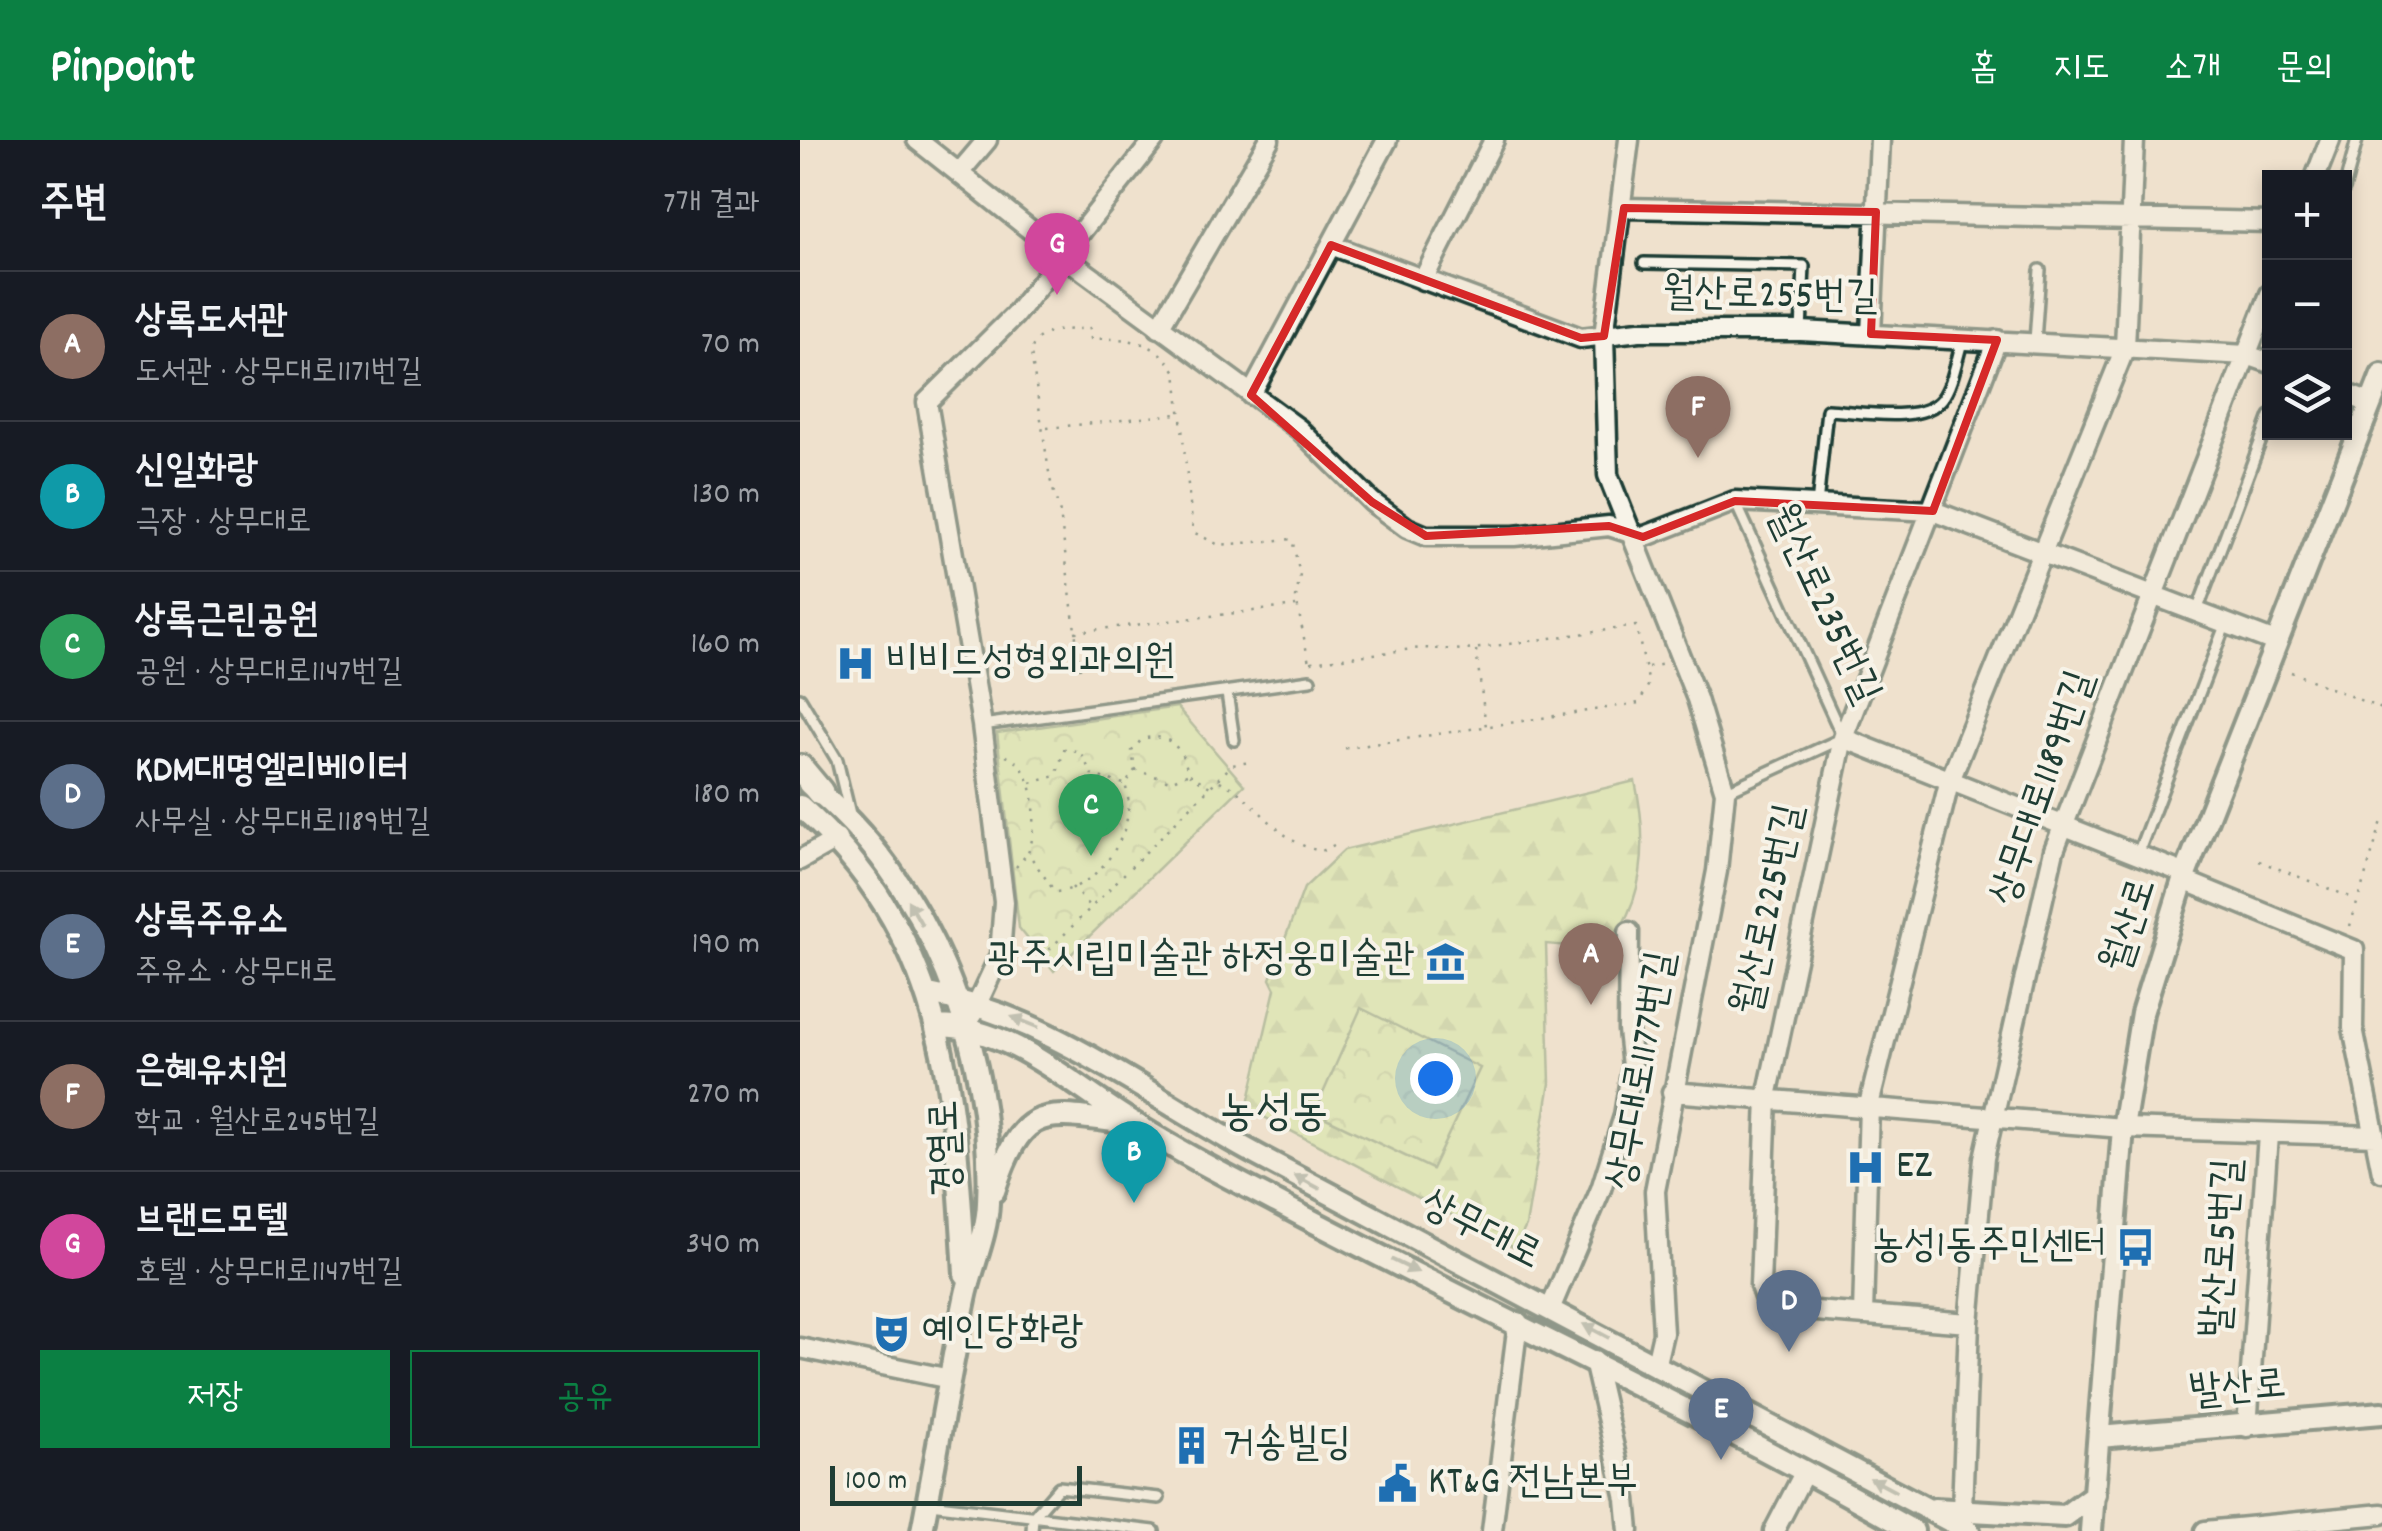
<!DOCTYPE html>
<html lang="ko">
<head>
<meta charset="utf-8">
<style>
  :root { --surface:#171b24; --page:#242831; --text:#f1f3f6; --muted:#9ea1a6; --line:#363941; --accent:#0b8043 }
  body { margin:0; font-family:Dekko,"Poor Story",sans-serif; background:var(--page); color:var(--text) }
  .controls { position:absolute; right:30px; top:30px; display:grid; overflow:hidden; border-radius:0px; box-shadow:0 5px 15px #0003 }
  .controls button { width:90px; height:90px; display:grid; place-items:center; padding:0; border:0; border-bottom:2px solid var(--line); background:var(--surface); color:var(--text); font:50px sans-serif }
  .scale { position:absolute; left:30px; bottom:25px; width:252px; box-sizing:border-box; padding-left:10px; border:5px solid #1f3d34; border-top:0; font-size:28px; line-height:35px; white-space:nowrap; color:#1f3d34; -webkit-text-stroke:8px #f7f3e8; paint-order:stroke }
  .you { position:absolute; left:635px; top:938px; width:35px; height:35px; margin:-25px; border:8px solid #fff; border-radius:50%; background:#1a73e8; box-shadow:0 0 0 15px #1a73e833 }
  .badge { display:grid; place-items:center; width:65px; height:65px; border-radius:50%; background:var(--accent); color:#fff; font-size:32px; font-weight:700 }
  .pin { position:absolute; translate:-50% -82px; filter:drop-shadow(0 2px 5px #0008) }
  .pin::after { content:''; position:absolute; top:52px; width:35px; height:30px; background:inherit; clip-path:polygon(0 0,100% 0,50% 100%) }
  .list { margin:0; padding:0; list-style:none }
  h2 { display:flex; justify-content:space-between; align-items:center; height:130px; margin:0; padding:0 40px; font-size:42px }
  h2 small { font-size:32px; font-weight:400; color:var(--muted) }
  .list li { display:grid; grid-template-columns:65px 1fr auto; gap:30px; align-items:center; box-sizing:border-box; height:150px; padding:0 40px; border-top:2px solid var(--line) }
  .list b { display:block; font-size:38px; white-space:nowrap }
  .list p { margin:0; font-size:32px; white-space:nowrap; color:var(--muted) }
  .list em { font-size:32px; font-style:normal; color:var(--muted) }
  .actions { display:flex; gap:20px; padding:30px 40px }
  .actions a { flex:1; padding:22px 0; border:2px solid var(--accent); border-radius:0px; text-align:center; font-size:35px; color:var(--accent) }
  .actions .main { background:var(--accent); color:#fff }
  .icon { flex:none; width:55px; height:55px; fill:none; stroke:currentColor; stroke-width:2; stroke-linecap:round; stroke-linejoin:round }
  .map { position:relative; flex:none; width:1582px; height:1391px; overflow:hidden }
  header { display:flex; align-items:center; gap:60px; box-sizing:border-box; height:140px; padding:0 50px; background:var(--accent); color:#fff }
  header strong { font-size:48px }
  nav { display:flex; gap:55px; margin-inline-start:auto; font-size:35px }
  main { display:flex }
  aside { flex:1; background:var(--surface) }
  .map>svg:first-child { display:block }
  .forest { fill:url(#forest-firs); stroke:#769269; stroke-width:2.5 }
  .park { fill:url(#park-crowns); stroke:#769269; stroke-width:2.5 }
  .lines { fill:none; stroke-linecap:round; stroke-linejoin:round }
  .service-casing { stroke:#1f3d34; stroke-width:16 }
  .minor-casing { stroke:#1f3d34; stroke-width:25 }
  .tertiary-casing { stroke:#1f3d34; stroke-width:28 }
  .primary-casing { stroke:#1f3d34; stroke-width:32 }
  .path { stroke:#1f3d34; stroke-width:2.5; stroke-dasharray:2.5 8; stroke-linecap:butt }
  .service { stroke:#f7f3e8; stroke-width:9 }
  .minor { stroke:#f7f3e8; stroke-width:18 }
  .tertiary { stroke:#f7f3e8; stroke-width:20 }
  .primary { stroke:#f7f3e8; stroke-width:25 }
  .oneway { fill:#8b988e }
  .marked { fill:none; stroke:#d62828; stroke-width:8; stroke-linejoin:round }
  .labels { text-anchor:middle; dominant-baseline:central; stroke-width:8; stroke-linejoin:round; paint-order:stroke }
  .street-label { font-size:40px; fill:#1f3d34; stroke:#f7f3e8 }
  .poi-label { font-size:40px; fill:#1f3d34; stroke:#f7f3e8; text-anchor:start }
  .quarter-label { font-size:45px; fill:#1f3d34; stroke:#f7f3e8 }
</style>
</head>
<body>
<header>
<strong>Pinpoint</strong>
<nav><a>홈</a><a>지도</a><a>소개</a><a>문의</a></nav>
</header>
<main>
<aside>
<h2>주변<small>7개 결과</small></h2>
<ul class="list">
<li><span class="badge" style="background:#8d6e63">A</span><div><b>상록도서관</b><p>도서관 · 상무대로1171번길</p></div><em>70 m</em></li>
<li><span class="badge" style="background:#0f9aa8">B</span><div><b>신일화랑</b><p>극장 · 상무대로</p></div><em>130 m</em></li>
<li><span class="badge" style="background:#2e9e5b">C</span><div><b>상록근린공원</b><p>공원 · 상무대로1147번길</p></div><em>160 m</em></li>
<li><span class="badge" style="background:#5c6f8a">D</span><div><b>KDM대명엘리베이터</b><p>사무실 · 상무대로1189번길</p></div><em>180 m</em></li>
<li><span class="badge" style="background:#5c6f8a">E</span><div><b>상록주유소</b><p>주유소 · 상무대로</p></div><em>190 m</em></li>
<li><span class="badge" style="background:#8d6e63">F</span><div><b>은혜유치원</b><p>학교 · 월산로245번길</p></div><em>270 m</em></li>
<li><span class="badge" style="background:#d1479c">G</span><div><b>브랜드모텔</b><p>호텔 · 상무대로1147번길</p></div><em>340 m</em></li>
</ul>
<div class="actions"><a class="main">저장</a><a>공유</a></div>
</aside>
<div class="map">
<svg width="1582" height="1391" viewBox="0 0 1582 1391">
  <defs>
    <pattern id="forest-firs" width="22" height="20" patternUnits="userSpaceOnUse" patternTransform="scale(2.5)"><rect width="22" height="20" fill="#cee89e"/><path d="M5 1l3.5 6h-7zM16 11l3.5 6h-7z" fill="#b0c889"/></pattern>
    <pattern id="park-crowns" width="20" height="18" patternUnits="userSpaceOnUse" patternTransform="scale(2.5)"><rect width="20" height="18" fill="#cee89e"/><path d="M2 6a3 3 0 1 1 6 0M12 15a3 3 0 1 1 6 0" fill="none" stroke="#b0c889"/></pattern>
  </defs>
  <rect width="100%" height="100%" fill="#efe1cd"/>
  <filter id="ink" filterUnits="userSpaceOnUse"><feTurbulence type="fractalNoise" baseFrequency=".01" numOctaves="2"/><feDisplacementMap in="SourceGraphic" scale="20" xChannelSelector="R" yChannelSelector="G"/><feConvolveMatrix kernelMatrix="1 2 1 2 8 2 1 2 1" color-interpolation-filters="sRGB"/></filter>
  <g filter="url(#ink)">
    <path class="forest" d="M 835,641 C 848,700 846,763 805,809 L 746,804 L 750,943 L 726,1086 L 715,1108 L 447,968 L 475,849 L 470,839 L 504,748 L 544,710 Z"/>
    <path class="park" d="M 377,567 L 444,645 L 254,831 L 219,788 L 197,593 Z
      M 561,868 L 680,928 L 632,1029 L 526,978 L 520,960 Z"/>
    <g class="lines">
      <defs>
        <path id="service" d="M 1544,49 L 1557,0
          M 844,123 L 1004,126 L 1001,191
          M 1235,201 L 1240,130
          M 1017,365 L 1027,270 C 1057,271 1121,285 1142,259 C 1153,245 1157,217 1163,199
          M 1397,471 L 1470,276
          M 427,553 L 434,600
          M 0,558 L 37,620 L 50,674
          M 182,585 L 510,540
          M 925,652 L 1043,598 L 935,361
          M 1337,716 L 1426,483
          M 130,1364 L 354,1391
          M 232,1391 L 233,1377 L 259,1347 L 359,1358"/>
        <path id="minor" d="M 117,0 L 262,115 L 499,289 L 572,362 L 607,388 L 626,396 L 714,396 L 809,386 L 843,397 L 935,361 L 1133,371 L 1475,502
          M 829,0 L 804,196 L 808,335 L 897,559 L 925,652 L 917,731 L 855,1051 L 863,1193 L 856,1223
          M 159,33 L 187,0
          M 1515,38 L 1530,0
          M 824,68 L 1470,82
          M 531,105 L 781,198 L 839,191 L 1001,191 L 1447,215 L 1470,223
          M 623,140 L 694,0
          M 359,188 L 469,0
          M 1071,194 L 1080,0
          M 1544,253 L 1570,263
          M 451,255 L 587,0
          M 1043,598 L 1386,734
          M 0,720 L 37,699
          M 1383,740 L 1554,810 L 1553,888 L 1582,1032
          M 172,875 L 200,815 L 204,762 L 182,585 L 127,262 L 215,175 L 354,0
          M 872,952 L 1323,988 L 1575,996
          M 751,1167 L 801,1049 L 824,976 L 832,926 L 828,890 L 829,792
          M 1063,1175 L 1069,965 L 1149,643 L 1325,208 L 1334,0
          M 1169,1183 L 977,1168 L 964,1157 L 960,1146 L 967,957 L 1043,598 L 1197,200
          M 0,1208 L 150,1239
          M 794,1221 L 826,1359 L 829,1391
          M 1447,1287 L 1468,995
          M 1162,1370 L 1169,1183 L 1184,1018 L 1254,710 L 1470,154
          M 692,1391 L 718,1182
          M 974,1391 L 1004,1333
          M 1405,1391 L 1582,1374"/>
        <path id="tertiary" d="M 9,644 C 130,740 195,911 188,1063 C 187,1095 171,1128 165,1159 C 149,1236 137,1314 122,1391
          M 0,666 C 148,798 154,949 165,1134
          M 129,854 C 252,877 350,958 459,1016 C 695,1142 932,1265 1169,1391
          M 139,886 C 214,888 271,945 332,982 C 379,1012 430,1038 478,1063 C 689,1175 906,1273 1113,1391
          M 194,1051 C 224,960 244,973 330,983
          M 1299,1297 L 1582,1273
          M 1134,1369 L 1265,1376 L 1295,1354
          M 1291,1391 L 1323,988 L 1342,873 L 1383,740 L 1582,235"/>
        <path id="primary" d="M 0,628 L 20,652"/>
      </defs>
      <use href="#service" class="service-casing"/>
      <use href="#minor" class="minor-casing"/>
      <use href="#tertiary" class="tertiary-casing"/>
      <use href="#primary" class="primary-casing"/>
      <path class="path" d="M 247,288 L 378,274
        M 275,492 L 496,466
        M 676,510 L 686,587
        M 511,522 L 621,508 L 666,510 L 836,486 L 849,544 L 839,563 L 541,609
        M 848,527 L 865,524
        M 280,529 L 260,373 L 250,339 L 231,213 C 235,186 268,191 290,188 L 291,199 C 327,198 355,199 376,232 L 393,392 L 419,405 L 492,399 L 500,435 L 496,458 L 510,528
        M 1491,532 L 1582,569
        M 206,616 C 238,627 239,686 228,713 L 255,752 C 299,750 341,686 325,645 L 335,630 L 332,611 L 342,599 C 369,591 383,609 388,633 L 410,647
        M 335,630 L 370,641 L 387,634
        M 418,639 L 432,625 L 450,622
        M 231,643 L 256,636 L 264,610 L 280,611 L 292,635 L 324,644
        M 1459,721 L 1555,759
        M 216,727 L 227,714
        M 272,747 L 290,767
        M 1550,786 L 1582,681
        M 243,827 L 241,818 L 417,640 C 457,656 475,704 522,711 L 540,702"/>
      <use href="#service" class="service"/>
      <use href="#minor" class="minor"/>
      <use href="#tertiary" class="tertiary"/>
      <use href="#primary" class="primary"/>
    </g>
    <defs><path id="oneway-solid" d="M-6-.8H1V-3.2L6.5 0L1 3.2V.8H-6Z" transform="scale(2.5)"/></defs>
    <g class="oneway">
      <use href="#oneway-solid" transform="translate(115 773) rotate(-120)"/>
      <use href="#oneway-solid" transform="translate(225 882) rotate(-158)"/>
      <use href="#oneway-solid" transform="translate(507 1042) rotate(-152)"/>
      <use href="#oneway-solid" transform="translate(605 1126) rotate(26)"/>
      <use href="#oneway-solid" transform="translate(796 1191) rotate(-152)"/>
      <use href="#oneway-solid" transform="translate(1083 1345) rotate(-152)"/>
    </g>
  </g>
  <path d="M0 0H1582V1391H0ZM 824,68 L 1076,72 L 1071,194 L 1197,200 L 1133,371 L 935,361 L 843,397 L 809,386 L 626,396 L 572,362 L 451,255 L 531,105 L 781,198 L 804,196 Z" fill="#efe1cd" fill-opacity=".55" fill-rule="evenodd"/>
  <path class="marked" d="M 824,68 L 1076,72 L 1071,194 L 1197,200 L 1133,371 L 935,361 L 843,397 L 809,386 L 626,396 L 572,362 L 451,255 L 531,105 L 781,198 L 804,196 Z"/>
  <defs>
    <symbol id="hospital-bare" viewBox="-9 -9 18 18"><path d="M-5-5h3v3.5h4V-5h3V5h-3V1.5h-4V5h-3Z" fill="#1f6fb2" stroke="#f7f3e8" stroke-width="2.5" paint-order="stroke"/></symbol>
    <symbol id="museum-bare" viewBox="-9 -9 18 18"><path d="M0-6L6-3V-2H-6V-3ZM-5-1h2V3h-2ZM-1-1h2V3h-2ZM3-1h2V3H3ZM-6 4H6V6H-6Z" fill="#1f6fb2" stroke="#f7f3e8" stroke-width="2.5" paint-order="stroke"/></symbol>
    <symbol id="bus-bare" viewBox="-9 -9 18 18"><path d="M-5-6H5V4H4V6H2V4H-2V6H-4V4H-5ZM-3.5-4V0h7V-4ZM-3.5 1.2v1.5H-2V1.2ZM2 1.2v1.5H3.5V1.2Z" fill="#1f6fb2" stroke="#f7f3e8" stroke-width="2.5" paint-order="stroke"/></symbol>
    <symbol id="theatre-bare" viewBox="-9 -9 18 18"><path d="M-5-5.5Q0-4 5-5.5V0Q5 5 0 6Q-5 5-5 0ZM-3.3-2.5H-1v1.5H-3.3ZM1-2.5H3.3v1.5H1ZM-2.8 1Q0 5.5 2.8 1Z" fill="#1f6fb2" stroke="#f7f3e8" stroke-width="2.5" paint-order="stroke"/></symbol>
    <symbol id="building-bare" viewBox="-9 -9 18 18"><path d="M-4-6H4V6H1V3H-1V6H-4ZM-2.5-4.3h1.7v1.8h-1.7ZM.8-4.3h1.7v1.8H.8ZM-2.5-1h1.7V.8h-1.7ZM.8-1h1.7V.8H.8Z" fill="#1f6fb2" stroke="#f7f3e8" stroke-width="2.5" paint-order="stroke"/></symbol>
    <symbol id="civic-bare" viewBox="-9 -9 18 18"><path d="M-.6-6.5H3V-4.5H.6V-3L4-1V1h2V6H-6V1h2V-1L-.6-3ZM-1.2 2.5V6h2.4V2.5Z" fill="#1f6fb2" stroke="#f7f3e8" stroke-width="2.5" paint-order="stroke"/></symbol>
  </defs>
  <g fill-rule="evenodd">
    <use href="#hospital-bare" x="28" y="496" width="55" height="55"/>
    <use href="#museum-bare" x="618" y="794" width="55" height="55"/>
    <use href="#hospital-bare" x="1038" y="1000" width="55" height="55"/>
    <use href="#bus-bare" x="1308" y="1080" width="55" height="55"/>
    <use href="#theatre-bare" x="64" y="1166" width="55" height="55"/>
    <use href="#building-bare" x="364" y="1278" width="55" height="55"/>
    <use href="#civic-bare" x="570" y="1316" width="55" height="55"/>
  </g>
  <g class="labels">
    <g class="street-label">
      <text transform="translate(970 158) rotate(1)">월산로255번길</text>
      <text transform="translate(1021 465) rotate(65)">월산로235번길</text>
      <text transform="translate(1245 649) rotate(-71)">상무대로1189번길</text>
      <text transform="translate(971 770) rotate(-78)">월산로225번길</text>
      <text transform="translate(1332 786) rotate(-72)">월산로</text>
      <text transform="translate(844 931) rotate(-80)">상무대로1177번길</text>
      <text transform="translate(149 1008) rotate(-92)">경열로</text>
      <text transform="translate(680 1092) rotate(27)">상무대로</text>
      <text transform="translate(1425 1108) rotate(-86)">발산로5번길</text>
      <text transform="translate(1438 1251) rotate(-5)">발산로</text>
    </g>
    <g class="poi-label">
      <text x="86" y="524">비비드성형외과의원</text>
      <text x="615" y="821" text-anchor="end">광주시립미술관 하정웅미술관</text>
      <text x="1096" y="1028">EZ</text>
      <text x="1306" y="1108" text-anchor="end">농성1동주민센터</text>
      <text x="122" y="1194">예인당화랑</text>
      <text x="422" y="1306">거송빌딩</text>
      <text x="628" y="1344">KT&amp;G 전남본부</text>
    </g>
    <g class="quarter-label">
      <text x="474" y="975">농성동</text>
    </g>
  </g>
</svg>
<div class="controls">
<button>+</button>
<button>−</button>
<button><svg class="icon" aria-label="layers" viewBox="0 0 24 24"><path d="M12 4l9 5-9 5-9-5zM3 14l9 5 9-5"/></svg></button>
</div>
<div class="scale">100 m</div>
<div class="you"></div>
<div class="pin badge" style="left:791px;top:865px;background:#8d6e63">A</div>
<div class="pin badge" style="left:334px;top:1063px;background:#0f9aa8">B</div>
<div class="pin badge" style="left:291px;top:716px;background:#2e9e5b">C</div>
<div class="pin badge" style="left:989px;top:1212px;background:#5c6f8a">D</div>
<div class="pin badge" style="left:921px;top:1320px;background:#5c6f8a">E</div>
<div class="pin badge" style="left:898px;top:318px;background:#8d6e63">F</div>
<div class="pin badge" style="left:257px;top:155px;background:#d1479c">G</div>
</div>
</main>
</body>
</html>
